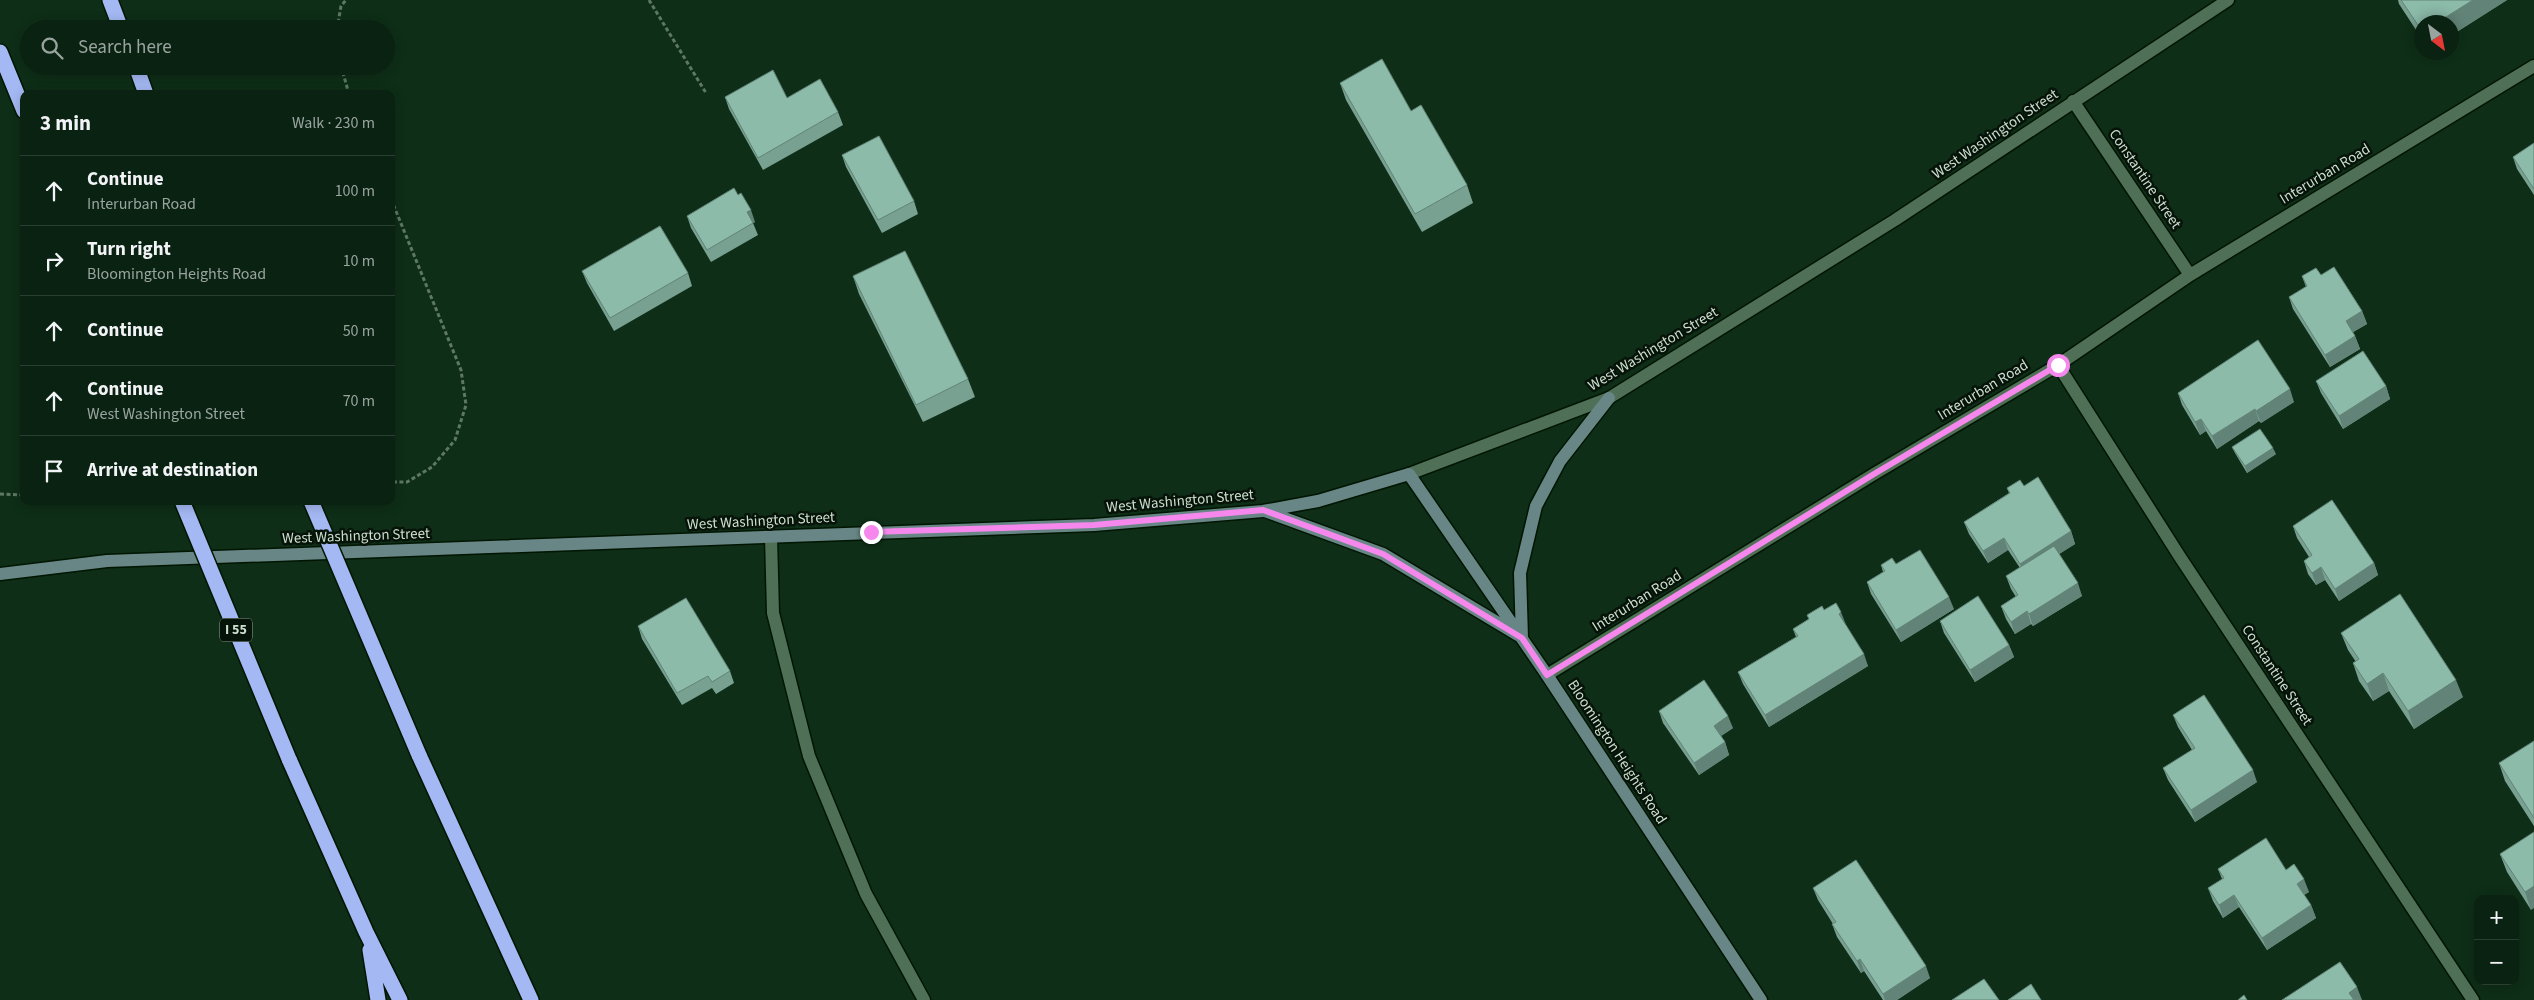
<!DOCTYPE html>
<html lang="en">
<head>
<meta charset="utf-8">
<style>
  :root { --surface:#0a2211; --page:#182f1f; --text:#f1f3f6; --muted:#99a49f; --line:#2a3f31 }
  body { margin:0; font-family:"Source Sans 3",sans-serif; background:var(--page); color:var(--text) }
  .controls { position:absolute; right:15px; bottom:15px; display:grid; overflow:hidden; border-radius:10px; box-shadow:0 2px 12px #0003 }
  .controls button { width:45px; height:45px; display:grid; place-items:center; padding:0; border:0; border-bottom:1px solid var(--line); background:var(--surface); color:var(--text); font:25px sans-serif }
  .compass { position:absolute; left:2414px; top:15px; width:45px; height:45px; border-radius:50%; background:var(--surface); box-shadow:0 2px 12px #0003; rotate:148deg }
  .stop { position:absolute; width:15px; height:15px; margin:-11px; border:4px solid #f688ed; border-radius:50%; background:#fff }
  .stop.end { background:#f688ed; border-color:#fff; box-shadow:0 1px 5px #0008 }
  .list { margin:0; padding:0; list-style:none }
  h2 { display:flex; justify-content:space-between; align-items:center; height:65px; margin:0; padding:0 20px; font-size:21px }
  h2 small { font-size:16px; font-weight:400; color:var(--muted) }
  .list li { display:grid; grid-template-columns:32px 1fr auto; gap:15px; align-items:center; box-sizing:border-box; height:70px; padding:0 20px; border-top:1px solid var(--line) }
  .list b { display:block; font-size:19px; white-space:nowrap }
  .list p { margin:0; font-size:16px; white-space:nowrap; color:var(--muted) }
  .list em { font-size:16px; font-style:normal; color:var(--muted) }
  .icon { flex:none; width:28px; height:28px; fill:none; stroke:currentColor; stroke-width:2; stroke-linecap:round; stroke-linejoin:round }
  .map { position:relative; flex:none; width:2534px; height:1000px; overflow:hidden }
  .search { position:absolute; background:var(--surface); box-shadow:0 2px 12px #0003; left:20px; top:20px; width:375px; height:55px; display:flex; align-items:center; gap:12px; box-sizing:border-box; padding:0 18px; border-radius:28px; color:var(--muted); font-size:19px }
  .panel { position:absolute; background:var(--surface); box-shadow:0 2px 12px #0003; left:20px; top:90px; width:375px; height:415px; border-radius:10px }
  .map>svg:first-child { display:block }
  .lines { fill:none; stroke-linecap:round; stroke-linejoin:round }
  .service-casing { stroke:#001603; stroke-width:15 }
  .minor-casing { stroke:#001603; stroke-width:15 }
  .secondary-casing { stroke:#001603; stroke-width:15 }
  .motorway-casing { stroke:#001603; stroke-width:18 }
  .path { stroke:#5e7864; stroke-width:3; stroke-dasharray:4 2.5; stroke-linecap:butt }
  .service { stroke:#4f7056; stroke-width:12 }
  .minor { stroke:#4f7056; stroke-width:12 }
  .secondary { stroke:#688685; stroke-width:12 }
  .motorway { stroke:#a4b8f3; stroke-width:15 }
  .motorway-bridge-casing { stroke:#001603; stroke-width:18; stroke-linecap:butt }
  .motorway-bridge { stroke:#a4b8f3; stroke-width:15 }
  .wall { fill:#78a192 }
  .shaded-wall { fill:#628377 }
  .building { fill:#8cbbaa; stroke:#628377 }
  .route { stroke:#f688ed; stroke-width:6 }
  .labels { text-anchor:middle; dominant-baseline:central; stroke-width:5; stroke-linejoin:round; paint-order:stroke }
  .shield { fill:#061309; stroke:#91a193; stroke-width:1 }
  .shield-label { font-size:14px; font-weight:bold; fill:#ccdece }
  .street-label { font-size:15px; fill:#ccdece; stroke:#061309 }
</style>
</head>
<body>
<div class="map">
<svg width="2534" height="1000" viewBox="0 0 2534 1000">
  <rect width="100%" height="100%" fill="#0e2e17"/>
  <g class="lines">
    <defs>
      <path id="service" d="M 771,537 L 773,613 L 809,756 L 866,894 L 924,1000"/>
      <path id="minor" d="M 2073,101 L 2190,275
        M 2058,365 L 2180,557 L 2473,1000
        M 1409,474 L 1609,398 L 1895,220 L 2228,0
        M 1547,675 L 1874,474 L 2058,365 L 2190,275 L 2534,66"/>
      <path id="secondary" d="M 1265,511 L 1383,554 L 1518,635
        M 0,574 L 107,561 L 1094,525 L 1263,511 L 1318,501 L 1409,474 L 1547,675 L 1761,1000
        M 1522,638 L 1520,573 L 1536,506 L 1560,461 L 1609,398"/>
      <path id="motorway" d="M 110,0 L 121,29
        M 0,52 L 24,111
        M 136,66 L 146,94
        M 419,755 L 531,1000
        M 289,759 L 366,932 L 400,1000
        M 370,950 L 378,1000"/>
    </defs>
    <use href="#service" class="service-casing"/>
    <use href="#minor" class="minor-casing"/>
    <use href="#secondary" class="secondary-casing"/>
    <use href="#motorway" class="motorway-casing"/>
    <path class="path" d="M 649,0 L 706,93
      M 337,29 L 341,6 L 346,0
      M 341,66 L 349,94
      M 391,199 L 461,370 L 466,405 L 455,440 L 432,467 L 407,482 L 391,482
      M 0,494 L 24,495"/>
    <use href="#service" class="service"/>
    <use href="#minor" class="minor"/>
    <use href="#secondary" class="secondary"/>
    <use href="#motorway" class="motorway"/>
    <defs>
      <path id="motorway-bridge" d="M 182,501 L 289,759
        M 311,501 L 419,755"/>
    </defs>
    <use href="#motorway-bridge" class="motorway-bridge-casing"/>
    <use href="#motorway-bridge" class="motorway-bridge"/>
  </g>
  <path class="wall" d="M 2398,0 L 2507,0 L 2452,35 L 2452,22 L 2422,22 L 2422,39 L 2399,4 Z
    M 1340,83 L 1411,111 L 1467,185 L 1473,203 L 1422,232 L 1346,100 Z
    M 725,97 L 787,98 L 838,112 L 843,125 L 763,170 L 729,109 Z
    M 2534,143 L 2534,195 L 2517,169 L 2513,157 Z
    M 842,155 L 914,201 L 918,214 L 882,233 L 846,167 Z
    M 687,216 L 755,222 L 753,223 L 758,235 L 711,262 L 691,228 Z
    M 582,271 L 688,273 L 692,286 L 614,331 L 587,283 Z
    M 2321,275 L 2362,311 L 2367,324 L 2353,332 L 2355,336 L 2360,349 L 2330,367 L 2293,309 L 2289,297 L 2306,287 L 2302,276 Z
    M 853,276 L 968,379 L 975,397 L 923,422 L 859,294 Z
    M 2316,381 L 2386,386 L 2390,399 L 2343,429 L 2321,393 Z
    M 2178,393 L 2294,402 L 2261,423 L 2259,421 L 2217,449 L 2206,431 L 2200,435 L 2182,405 Z
    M 2232,447 L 2276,454 L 2247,473 L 2235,453 Z
    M 2024,486 L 2071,531 L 2075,544 L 2059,554 L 2082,596 L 2033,626 L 2031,624 L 2015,634 L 2006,619 L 2001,606 L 2016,597 L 2011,589 L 2006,576 L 2020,568 L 2008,550 L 1988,563 L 1969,534 L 1964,522 L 2009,493 L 2007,488 Z
    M 2293,526 L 2374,563 L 2378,575 L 2339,601 L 2325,580 L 2316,585 L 2308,574 L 2304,561 L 2309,557 L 2297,538 Z
    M 1896,564 L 1954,609 L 1901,642 L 1871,594 L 1867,582 L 1883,572 L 1881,565 Z
    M 1824,610 L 1846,625 L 1868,666 L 1769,727 L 1743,684 L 1738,672 L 1796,637 L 1793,629 Z
    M 1940,621 L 2009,645 L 2014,657 L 1975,682 L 1944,633 Z
    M 638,626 L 730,671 L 734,683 L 716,694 L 712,688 L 682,705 L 642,639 Z
    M 2341,633 L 2463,697 L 2414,729 L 2389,691 L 2373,701 L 2359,681 L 2353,663 L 2356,662 L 2348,650 Z
    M 1659,711 L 1733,728 L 1721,736 L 1725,742 L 1729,755 L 1699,775 L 1663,723 Z
    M 2173,715 L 2257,782 L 2195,822 L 2168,780 L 2163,768 L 2192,750 L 2178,727 Z
    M 2534,741 L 2534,826 L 2505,781 L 2499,763 Z
    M 2534,832 L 2531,910 L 2507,872 L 2500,854 Z
    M 2218,869 L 2286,870 L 2309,892 L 2304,895 L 2311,905 L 2316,918 L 2267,950 L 2239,907 L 2223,918 L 2213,901 L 2208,888 L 2222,879 Z
    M 1813,888 L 1930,978 L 1897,1000 L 1883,1000 L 1864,971 L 1861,973 L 1837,937 L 1832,924 L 1833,924 L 1818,900 Z"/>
  <path class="shaded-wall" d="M 2473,0 L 2507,0 L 2452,35 L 2452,22 L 2438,22 Z
    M 751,210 L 755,222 L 753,223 L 747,212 Z
    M 2362,311 L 2367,324 L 2350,334 L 2346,321 Z
    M 2355,336 L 2360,349 L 2330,367 L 2325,355 Z
    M 2386,386 L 2390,399 L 2343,429 L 2339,416 Z
    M 2290,389 L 2294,402 L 2261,423 L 2256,411 Z
    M 2255,409 L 2259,421 L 2217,449 L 2212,436 Z
    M 2201,419 L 2206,431 L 2200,435 L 2195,422 Z
    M 2273,448 L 2276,454 L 2247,473 L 2245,466 Z
    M 2071,531 L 2075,544 L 2025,576 L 2020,564 Z
    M 2004,538 L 2008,550 L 1988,563 L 1983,551 Z
    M 2374,563 L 2378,575 L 2339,601 L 2335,589 Z
    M 2321,567 L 2325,580 L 2316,585 L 2312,573 Z
    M 2078,583 L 2082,596 L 2033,626 L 2029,614 Z
    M 1949,597 L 1954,609 L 1901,642 L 1896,630 Z
    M 2027,611 L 2031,624 L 2015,634 L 2011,622 Z
    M 1841,612 L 1846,625 L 1839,614 Z
    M 2009,645 L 2014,657 L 1975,682 L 1970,670 Z
    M 1864,654 L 1868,666 L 1769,727 L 1765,715 Z
    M 2383,673 L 2389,691 L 2373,701 L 2367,684 Z
    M 2456,680 L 2463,697 L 2414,729 L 2408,711 Z
    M 1728,716 L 1733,728 L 1718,738 L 1714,726 Z
    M 1725,742 L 1729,755 L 1699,775 L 1694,763 Z
    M 2253,770 L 2257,782 L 2195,822 L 2191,810 Z
    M 2304,879 L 2309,892 L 2302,896 L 2297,884 Z
    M 2534,886 L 2534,908 L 2531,910 L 2525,892 Z
    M 2234,895 L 2239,907 L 2223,918 L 2219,905 Z
    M 2311,905 L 2316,918 L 2267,950 L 2262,938 Z
    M 1860,959 L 1864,971 L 1861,973 L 1857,961 Z
    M 1926,966 L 1930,978 L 1897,1000 L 1885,1000 L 1883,994 Z
    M 2357,987 L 2362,1000 L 2352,1000 L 2349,993 Z"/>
  <path class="building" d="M 2401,0 L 2473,0 L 2438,22 L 2422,22 L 2422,31 Z
    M 1382,59 L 1411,111 L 1421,105 L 1467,185 L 1415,214 L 1340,83 Z
    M 773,70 L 787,98 L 820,79 L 838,112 L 758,158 L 725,97 Z
    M 879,136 L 914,201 L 878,220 L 842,155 Z
    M 2534,143 L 2534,189 L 2513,157 Z
    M 734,188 L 738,195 L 741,193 L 751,210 L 747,212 L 753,223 L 707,250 L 687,216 Z
    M 660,226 L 688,273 L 610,318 L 582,271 Z
    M 905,251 L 968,379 L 916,405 L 853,276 Z
    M 2334,267 L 2362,311 L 2346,321 L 2355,336 L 2325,355 L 2289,297 L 2307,286 L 2302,276 L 2316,268 L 2321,275 Z
    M 2258,340 L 2290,389 L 2256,411 L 2255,409 L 2212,436 L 2201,419 L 2195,422 L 2178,393 Z
    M 2363,351 L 2386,386 L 2339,416 L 2316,381 Z
    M 2260,429 L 2273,448 L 2245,466 L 2232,447 Z
    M 2038,477 L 2071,531 L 2020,564 L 2004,538 L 1983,551 L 1964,522 L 2010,493 L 2007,488 L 2020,480 L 2024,486 Z
    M 2332,500 L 2374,563 L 2335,589 L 2321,567 L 2312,573 L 2304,561 L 2312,555 L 2293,526 Z
    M 2054,546 L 2078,583 L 2029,614 L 2027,611 L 2011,622 L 2001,606 L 2018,595 L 2006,576 Z
    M 1920,550 L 1949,597 L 1896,630 L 1867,582 L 1885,571 L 1881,565 L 1892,558 L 1896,564 Z
    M 2400,594 L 2456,680 L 2408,711 L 2383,673 L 2367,684 L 2353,663 L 2359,659 L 2341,633 Z
    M 1978,596 L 2009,645 L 1970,670 L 1940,621 Z
    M 686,598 L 730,671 L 712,682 L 708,676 L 677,693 L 638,626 Z
    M 1836,603 L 1841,612 L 1839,614 L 1864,654 L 1765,715 L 1738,672 L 1798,636 L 1793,629 L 1809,619 L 1807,615 L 1822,606 L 1824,610 Z
    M 1704,680 L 1728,716 L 1714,726 L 1725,742 L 1694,763 L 1659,711 Z
    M 2204,695 L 2253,770 L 2191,810 L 2163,768 L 2195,748 L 2173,715 Z
    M 2534,741 L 2534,818 L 2499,763 Z
    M 2534,832 L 2534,886 L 2525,892 L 2500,854 Z
    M 2266,838 L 2286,870 L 2294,864 L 2304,879 L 2297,884 L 2311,905 L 2262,938 L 2234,895 L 2219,905 L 2208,888 L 2224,878 L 2218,869 Z
    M 1856,860 L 1926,966 L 1883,994 L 1860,959 L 1857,961 L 1832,924 L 1836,922 L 1813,888 Z
    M 2340,962 L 2357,987 L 2349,993 L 2354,1000 L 2282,1000 Z
    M 1984,979 L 1999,1000 L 1952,1000 Z
    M 2031,984 L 2041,1000 L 2008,1000 Z
    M 2244,995 L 2247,1000 L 2238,1000 Z"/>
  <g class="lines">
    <path class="route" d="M 871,532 L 1094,525 L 1263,510 L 1383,554 L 1522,638 L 1547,675 L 1874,474 L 2058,365"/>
  </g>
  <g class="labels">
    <rect class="shield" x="220" y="618.5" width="32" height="23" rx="4"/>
    <g class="shield-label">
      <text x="236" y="630">I 55</text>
    </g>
    <g class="street-label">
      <text transform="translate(1995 134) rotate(-34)">West Washington Street</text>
      <text transform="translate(2325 174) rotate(-31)">Interurban Road</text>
      <text transform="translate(2145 179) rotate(56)">Constantine Street</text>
      <text transform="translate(1653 349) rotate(-31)">West Washington Street</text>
      <text transform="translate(1983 390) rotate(-31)">Interurban Road</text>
      <text transform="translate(1180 501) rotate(-5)">West Washington Street</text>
      <text transform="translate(761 521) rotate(-3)">West Washington Street</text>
      <text transform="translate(356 536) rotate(-2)">West Washington Street</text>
      <text transform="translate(1637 601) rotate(-32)">Interurban Road</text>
      <text transform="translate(2277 675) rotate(57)">Constantine Street</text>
      <text transform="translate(1617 752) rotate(57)">Bloomington Heights Road</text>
    </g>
  </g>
</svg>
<div class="controls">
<button>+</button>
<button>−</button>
</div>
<svg class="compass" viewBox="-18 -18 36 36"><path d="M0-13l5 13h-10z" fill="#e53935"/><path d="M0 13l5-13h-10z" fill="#99a49f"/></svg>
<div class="stop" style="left:2058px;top:365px"></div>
<div class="stop end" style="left:871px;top:532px"></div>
<div class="search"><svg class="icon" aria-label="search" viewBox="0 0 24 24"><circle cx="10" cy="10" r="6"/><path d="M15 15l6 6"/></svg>Search here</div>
<section class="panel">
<h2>3 min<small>Walk · 230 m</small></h2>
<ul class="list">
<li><svg class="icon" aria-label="ahead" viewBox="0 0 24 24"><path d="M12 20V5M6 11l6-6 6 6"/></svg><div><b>Continue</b><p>Interurban Road</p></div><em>100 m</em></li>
<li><svg class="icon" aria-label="right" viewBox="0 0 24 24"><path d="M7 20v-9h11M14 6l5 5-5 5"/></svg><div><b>Turn right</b><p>Bloomington Heights Road</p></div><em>10 m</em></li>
<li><svg class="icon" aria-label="ahead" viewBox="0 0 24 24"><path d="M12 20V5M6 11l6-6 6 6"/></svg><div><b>Continue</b></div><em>50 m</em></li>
<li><svg class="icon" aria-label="ahead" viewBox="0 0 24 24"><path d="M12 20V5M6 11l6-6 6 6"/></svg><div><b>Continue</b><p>West Washington Street</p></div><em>70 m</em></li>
<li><svg class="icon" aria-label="arrive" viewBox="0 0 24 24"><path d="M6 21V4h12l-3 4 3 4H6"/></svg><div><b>Arrive at destination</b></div></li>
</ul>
</section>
</div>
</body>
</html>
